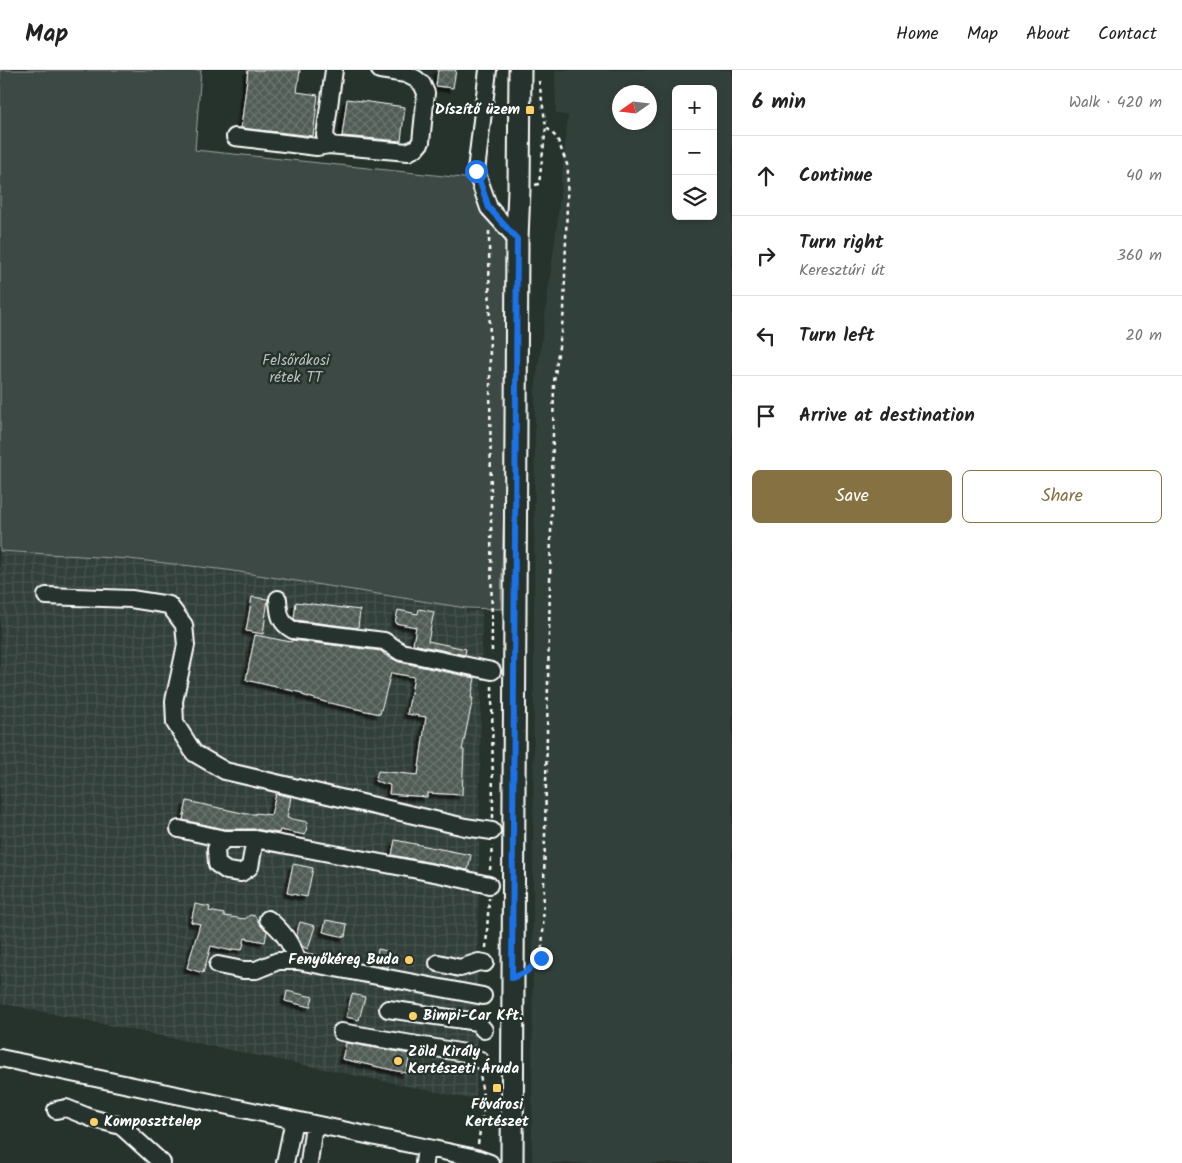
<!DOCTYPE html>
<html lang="en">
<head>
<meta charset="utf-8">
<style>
  :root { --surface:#fff; --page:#f2f2f2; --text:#222; --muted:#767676; --line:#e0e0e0; --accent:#857141 }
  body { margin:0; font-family:Kalam,sans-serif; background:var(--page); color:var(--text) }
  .controls { position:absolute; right:15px; top:15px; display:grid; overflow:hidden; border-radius:8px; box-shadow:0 2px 8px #0003 }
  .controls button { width:45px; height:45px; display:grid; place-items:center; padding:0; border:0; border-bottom:1px solid var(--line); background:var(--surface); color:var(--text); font:25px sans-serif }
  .compass { position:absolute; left:612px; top:15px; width:45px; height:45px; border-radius:50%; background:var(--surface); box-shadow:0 2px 8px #0003; rotate:256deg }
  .stop { position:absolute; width:15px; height:15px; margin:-11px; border:4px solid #1a73e8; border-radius:50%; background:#fff }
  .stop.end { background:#1a73e8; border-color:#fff; box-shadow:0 1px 5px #0008 }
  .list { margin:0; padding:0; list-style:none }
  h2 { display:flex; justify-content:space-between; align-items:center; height:65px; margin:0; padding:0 20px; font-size:21px }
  h2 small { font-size:16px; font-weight:400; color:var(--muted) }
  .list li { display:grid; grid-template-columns:32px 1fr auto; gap:15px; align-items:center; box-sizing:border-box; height:80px; padding:0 20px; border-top:1px solid var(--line) }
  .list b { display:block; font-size:19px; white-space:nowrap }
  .list p { margin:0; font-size:16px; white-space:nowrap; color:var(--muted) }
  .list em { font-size:16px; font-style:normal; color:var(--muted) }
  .actions { display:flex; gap:10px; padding:15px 20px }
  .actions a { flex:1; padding:11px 0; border:1px solid var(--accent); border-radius:8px; text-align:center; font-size:18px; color:var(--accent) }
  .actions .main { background:var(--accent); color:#fff }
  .icon { flex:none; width:28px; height:28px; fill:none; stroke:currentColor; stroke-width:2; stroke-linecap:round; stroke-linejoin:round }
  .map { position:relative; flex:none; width:732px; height:1093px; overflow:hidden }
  header { display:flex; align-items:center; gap:30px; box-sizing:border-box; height:70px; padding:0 25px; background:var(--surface); border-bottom:1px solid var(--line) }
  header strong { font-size:24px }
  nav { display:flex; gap:28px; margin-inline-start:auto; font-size:18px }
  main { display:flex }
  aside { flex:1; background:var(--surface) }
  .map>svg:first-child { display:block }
  .built { fill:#333f3a; fill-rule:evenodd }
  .industrial { fill:url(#industrial-grid) }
  .green { fill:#3e4944; stroke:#9ea4a2 }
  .building { fill:url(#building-cross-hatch); stroke:#fff; filter:url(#shadow) }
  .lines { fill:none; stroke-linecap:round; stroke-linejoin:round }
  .minor-casing { stroke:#fff; stroke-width:20 }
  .major-casing { stroke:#fff; stroke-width:25 }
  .path { stroke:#fff; stroke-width:2.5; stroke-dasharray:4 4; stroke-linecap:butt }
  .minor { stroke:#26332d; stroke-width:16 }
  .major { stroke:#26332d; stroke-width:21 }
  .route { stroke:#1a73e8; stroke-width:6 }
  .poi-dot { fill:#ffd166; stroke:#26332d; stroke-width:2 }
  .labels { text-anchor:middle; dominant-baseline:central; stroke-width:5; stroke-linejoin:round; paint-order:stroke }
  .poi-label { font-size:15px; font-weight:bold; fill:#fff; stroke:#26332d; text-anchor:start }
  .park-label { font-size:15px; fill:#bbbfbe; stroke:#26332d }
</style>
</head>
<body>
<header>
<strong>Map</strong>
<nav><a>Home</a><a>Map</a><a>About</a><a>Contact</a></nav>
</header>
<main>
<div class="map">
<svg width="732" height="1093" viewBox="0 0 732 1093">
  <defs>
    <pattern id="industrial-grid" width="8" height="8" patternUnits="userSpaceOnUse" patternTransform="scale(1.25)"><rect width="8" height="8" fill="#333f3a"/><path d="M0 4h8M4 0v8" fill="none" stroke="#47524e"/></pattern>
    <pattern id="building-cross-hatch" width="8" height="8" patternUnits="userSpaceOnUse" patternTransform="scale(1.25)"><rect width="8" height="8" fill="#515c57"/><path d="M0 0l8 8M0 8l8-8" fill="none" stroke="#6b7470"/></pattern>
    <filter id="shadow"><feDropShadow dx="-4" dy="4" stdDeviation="1" flood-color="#0009"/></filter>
  </defs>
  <rect width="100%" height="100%" fill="#26332d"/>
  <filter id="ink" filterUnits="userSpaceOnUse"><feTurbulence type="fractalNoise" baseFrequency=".02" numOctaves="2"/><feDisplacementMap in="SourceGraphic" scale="10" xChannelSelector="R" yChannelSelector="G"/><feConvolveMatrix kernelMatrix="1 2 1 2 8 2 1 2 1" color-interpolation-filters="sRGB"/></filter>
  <g filter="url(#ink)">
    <path class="built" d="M 555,0 L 732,0 L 732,1093 L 532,1093 L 535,321 L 557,155 L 568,46 L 556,43 ZM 676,19 L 713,19 L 713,146 L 676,146 ZM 620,22 L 650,22 L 650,52 L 620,52 Z"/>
    <path class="industrial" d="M 0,481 L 129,489 L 227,500 L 466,538 L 466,542 L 482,540 L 476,1030 L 0,933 Z"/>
    <path class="green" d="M 0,0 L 201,0 L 195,80 L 473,109 L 486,142 L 511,179 L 501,539 L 466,538 L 227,500 L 129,489 L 0,481 Z"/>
    <path class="building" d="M 248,0 L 300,0 L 297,22 L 318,25 L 313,66 L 241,58 Z
      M 438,0 L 456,0 L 453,18 L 436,16 Z
      M 347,29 L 405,37 L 401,71 L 342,66 Z
      M 252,527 L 268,529 L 263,564 L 246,561 Z
      M 296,532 L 360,540 L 358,558 L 296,550 L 294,549 Z
      M 419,539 L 434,542 L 428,571 L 466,579 L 465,585 L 413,574 L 416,557 L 395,553 L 398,540 L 418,544 Z
      M 255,565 L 291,572 L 292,570 L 381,581 L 385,585 L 399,592 L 475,608 L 471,628 L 473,628 L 462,680 L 464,680 L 462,725 L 427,723 L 427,727 L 389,724 L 390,715 L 375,711 L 378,701 L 418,705 L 426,647 L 407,644 L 414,607 L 391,603 L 380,644 L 325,632 L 302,625 L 302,623 L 246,610 Z
      M 276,724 L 291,727 L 287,748 L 308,752 L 305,765 L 280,760 L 279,763 L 255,759 L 225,759 L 183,750 L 187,731 L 247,744 L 256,744 L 256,743 L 271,745 Z
      M 395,770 L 471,785 L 468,800 L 392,785 Z
      M 293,794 L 313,798 L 307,827 L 287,823 Z
      M 195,834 L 210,837 L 209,841 L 224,844 L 224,846 L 245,849 L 250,845 L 255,846 L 261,856 L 267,861 L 265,872 L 245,868 L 242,880 L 232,879 L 232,881 L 211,876 L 203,903 L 187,898 L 200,854 L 191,852 Z
      M 326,850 L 347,854 L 345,867 L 323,862 Z
      M 300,852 L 315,856 L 308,879 L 303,877 L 296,865 Z
      M 378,879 L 391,882 L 388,898 L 375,895 Z
      M 287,921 L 313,927 L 310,937 L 285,931 Z
      M 352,924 L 365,927 L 359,950 L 346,947 Z
      M 346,973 L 410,984 L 406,1003 L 342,989 Z"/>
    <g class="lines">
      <defs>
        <path id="minor" d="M 488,0 L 476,101 L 489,138 L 517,169
          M 235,67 L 317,77 L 329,75 L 408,82 L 416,78 L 421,72 L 426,23 L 422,14 L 416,9 L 406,4 L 380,0
          M 329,75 L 325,65 L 334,0
          M 46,526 L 131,529 L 169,535 L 184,555 L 186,575 L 174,631 L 175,653 L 194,683 L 225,701 L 465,757 L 492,761
          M 278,529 C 279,543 279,553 293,560 L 384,571 L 401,582 L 492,601
          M 179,759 L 224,769 L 255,769 L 444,805 L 489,815
          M 224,769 L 216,779 L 217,794 L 227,801 L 241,803 L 250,797 L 255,769
          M 268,849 C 283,861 290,872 298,891 L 483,926
          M 438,893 L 460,898 L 479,892 L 485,893
          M 218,895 L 243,900 L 256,900 L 278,891 L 298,891
          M 388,939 L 477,952 L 484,960
          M 341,962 L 465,983 L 480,990
          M 0,988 L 476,1088 L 490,1093
          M 56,1040 L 66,1038 L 91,1048 L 121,1056 L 162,1093
          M 285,1093 L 294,1050
          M 309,1093 L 314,1054
          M 424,1093 L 426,1078"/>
        <path id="major" d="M 512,1093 L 517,169 L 519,119 L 520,0"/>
      </defs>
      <use href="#minor" class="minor-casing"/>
      <use href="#major" class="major-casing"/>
      <path class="path" d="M 535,115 L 539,114 L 546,57
        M 489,161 L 492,585
        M 492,616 L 493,748
        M 490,800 L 492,776
        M 486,878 L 489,828
        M 530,898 L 541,888 L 543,864 L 554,312 L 564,241 L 568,97 L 557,68 L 546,57 L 539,11
        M 478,1074 L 484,1035 L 480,1003"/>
      <use href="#minor" class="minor"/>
      <use href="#major" class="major"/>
    </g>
  </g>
  <g class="lines" filter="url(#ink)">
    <path class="route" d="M 476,101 L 489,138 L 517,169 L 512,908 L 526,902 L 541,888"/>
  </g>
  <g class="poi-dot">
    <rect x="525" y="35" width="10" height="10" rx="2.5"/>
    <circle cx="409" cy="890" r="5"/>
    <circle cx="413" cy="946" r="5"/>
    <circle cx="398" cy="991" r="5"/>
    <rect x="492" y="1013" width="10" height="10" rx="2.5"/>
    <circle cx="94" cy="1052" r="5"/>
  </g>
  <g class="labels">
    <g class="poi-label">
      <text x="520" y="40" text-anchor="end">Díszítő üzem</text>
      <text x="399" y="890" text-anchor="end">Fenyőkéreg Buda</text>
      <text x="423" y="946">Bimpi-Car Kft.</text>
      <text x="408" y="982">Zöld Király<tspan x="408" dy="17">Kertészeti Áruda</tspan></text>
      <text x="497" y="1035" text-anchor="middle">Fővárosi<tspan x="497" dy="17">Kertészet</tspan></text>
      <text x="104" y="1052">Komposzttelep</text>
    </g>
    <g class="park-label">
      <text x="296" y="291">Felsőrákosi<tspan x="296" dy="17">rétek TT</tspan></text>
    </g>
  </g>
</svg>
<div class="controls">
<button>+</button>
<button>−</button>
<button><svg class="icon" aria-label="layers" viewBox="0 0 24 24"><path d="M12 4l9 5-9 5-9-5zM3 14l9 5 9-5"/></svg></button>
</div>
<svg class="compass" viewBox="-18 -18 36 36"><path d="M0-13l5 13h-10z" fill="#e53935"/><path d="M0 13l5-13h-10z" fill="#767676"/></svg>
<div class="stop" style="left:476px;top:101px"></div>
<div class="stop end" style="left:541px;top:888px"></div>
</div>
<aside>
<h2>6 min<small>Walk · 420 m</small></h2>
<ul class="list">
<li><svg class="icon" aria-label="ahead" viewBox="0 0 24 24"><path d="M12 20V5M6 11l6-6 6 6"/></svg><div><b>Continue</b></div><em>40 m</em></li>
<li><svg class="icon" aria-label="right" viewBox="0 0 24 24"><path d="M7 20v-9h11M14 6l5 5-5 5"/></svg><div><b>Turn right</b><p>Keresztúri út</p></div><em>360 m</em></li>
<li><svg class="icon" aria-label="left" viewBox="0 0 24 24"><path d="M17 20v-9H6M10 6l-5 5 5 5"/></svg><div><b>Turn left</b></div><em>20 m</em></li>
<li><svg class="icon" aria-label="arrive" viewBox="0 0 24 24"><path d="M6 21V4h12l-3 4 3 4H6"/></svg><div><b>Arrive at destination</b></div></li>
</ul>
<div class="actions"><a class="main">Save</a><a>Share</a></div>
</aside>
</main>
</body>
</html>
